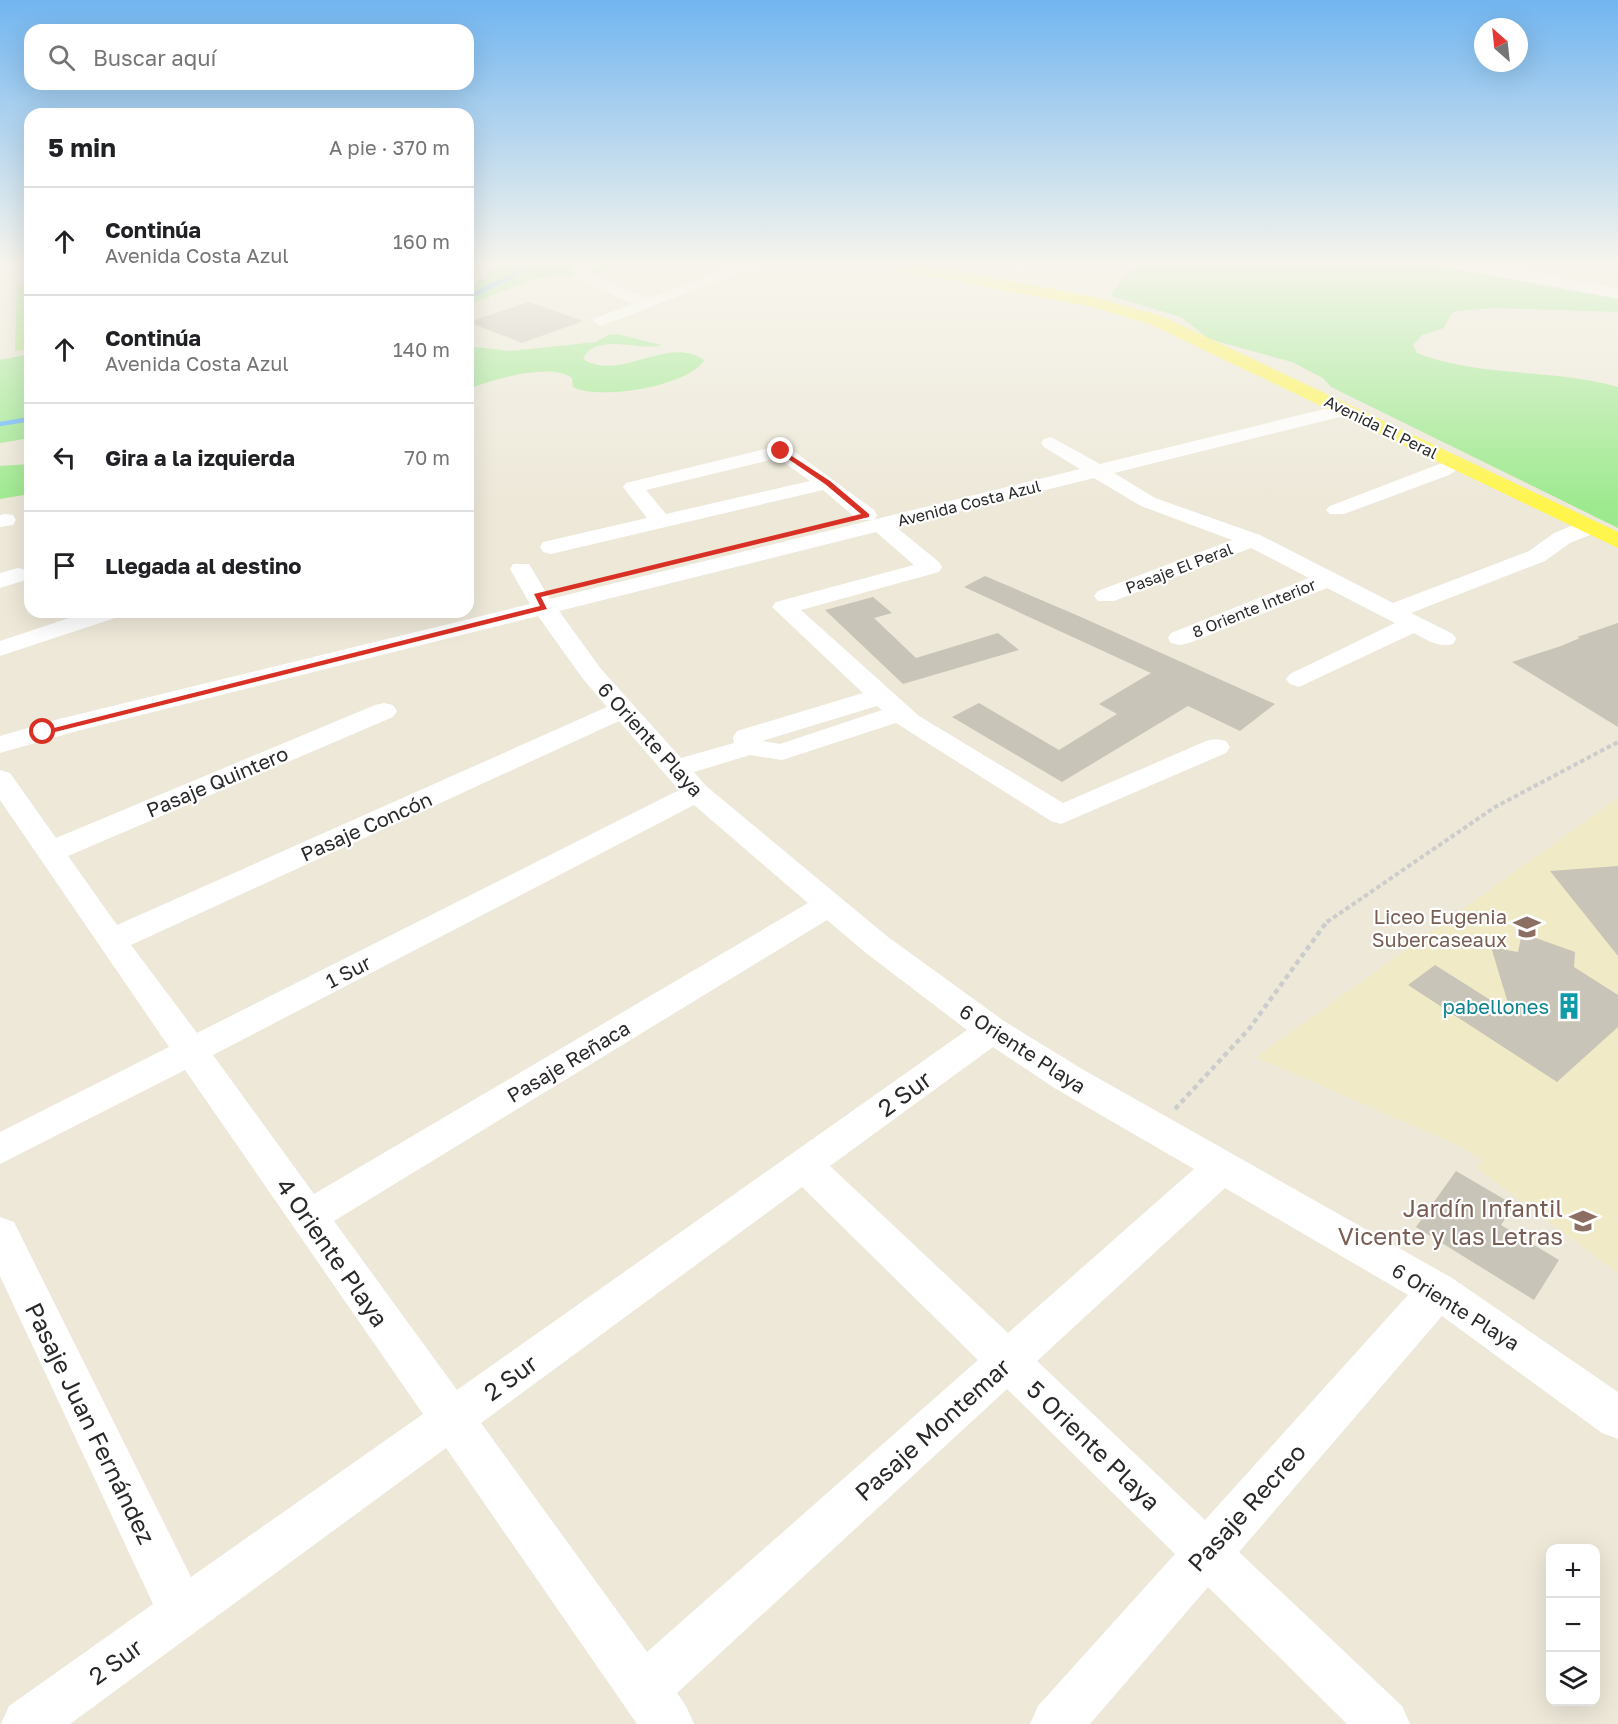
<!DOCTYPE html>
<html lang="es">
<head>
<meta charset="utf-8">
<style>
  :root { --surface:#fff; --page:#f2f2f2; --text:#202124; --muted:#757577; --line:#e0e0e0 }
  body { margin:0; font-family:"Golos Text",sans-serif; background:var(--page); color:var(--text) }
  .controls { position:absolute; right:18px; bottom:18px; display:grid; overflow:hidden; border-radius:12px; box-shadow:0 6px 24px #0002 }
  .controls button { width:54px; height:54px; display:grid; place-items:center; padding:0; border:0; border-bottom:2px solid var(--line); background:var(--surface); color:var(--text); font:30px sans-serif }
  .compass { position:absolute; left:1474px; top:18px; width:54px; height:54px; border-radius:50%; background:var(--surface); box-shadow:0 6px 24px #0002; rotate:333deg }
  .stop { position:absolute; width:18px; height:18px; margin:-14px; border:4px solid #d93025; border-radius:50%; background:#fff }
  .stop.end { background:#d93025; border-color:#fff; box-shadow:0 2px 6px #0008 }
  .list { margin:0; padding:0; list-style:none }
  h2 { display:flex; justify-content:space-between; align-items:center; height:78px; margin:0; padding:0 24px; font-size:26px }
  h2 small { font-size:20px; font-weight:400; color:var(--muted) }
  .list li { display:grid; grid-template-columns:39px 1fr auto; gap:18px; align-items:center; box-sizing:border-box; height:108px; padding:0 24px; border-top:2px solid var(--line) }
  .list b { display:block; font-size:22px; white-space:nowrap }
  .list p { margin:0; font-size:20px; white-space:nowrap; color:var(--muted) }
  .list em { font-size:20px; font-style:normal; color:var(--muted) }
  .icon { flex:none; width:33px; height:33px; fill:none; stroke:currentColor; stroke-width:2; stroke-linecap:round; stroke-linejoin:round }
  .map { position:relative; flex:none; width:1618px; height:1724px; overflow:hidden }
  .search { position:absolute; background:var(--surface); box-shadow:0 6px 24px #0002; left:24px; top:24px; width:450px; height:66px; display:flex; align-items:center; gap:15px; box-sizing:border-box; padding:0 21px; border-radius:18px; color:var(--muted); font-size:22px }
  .panel { position:absolute; background:var(--surface); box-shadow:0 6px 24px #0002; left:24px; top:108px; width:450px; height:510px; border-radius:18px }
  .map>svg:first-child { display:block }
  .education { fill:#f1eac6 }
  .green { fill:#9dea8e }
  .pitch { fill:#b3f289 }
  .lines { fill:none; stroke-linecap:round; stroke-linejoin:round }
  .stream { stroke:#5fb6fb; stroke-width:4.5 }
  .building { fill:#c8c4b8 }
  .path-far1 { stroke:#ccc; stroke-width:4; stroke-dasharray:4.5 3; stroke-linecap:butt }
  .path { stroke:#ccc; stroke-width:4.5; stroke-dasharray:5 4; stroke-linecap:butt }
  .minor { fill:#fff; fill-rule:evenodd }
  .major { fill:#fff54b; fill-rule:evenodd }
  .route { fill:#d93025 }
  .labels { text-anchor:middle; dominant-baseline:central; stroke-width:4.5; stroke-linejoin:round; paint-order:stroke }
  .far-street-label { font-size:16px; fill:#292929; stroke:#fff }
  .street-label { font-size:20px; fill:#292929; stroke:#fff }
  .education-label { font-size:20px; fill:#785e54; stroke:#fff; text-anchor:end }
  .culture-label { font-size:20px; fill:#0d838f; stroke:#fff; text-anchor:end }
  .near-street-label { font-size:24px; fill:#292929; stroke:#fff }
  .near-education-label { font-size:24px; fill:#785e54; stroke:#fff; text-anchor:end }
</style>
</head>
<body>
<div class="map">
<svg width="1618" height="1724" viewBox="0 0 1618 1724">
  <rect width="100%" height="100%" fill="#ede8d8"/>
  <path class="education" d="M 1618,798 L 1618,1273 L 1478,1169 L 1482,1160 L 1455,1144 L 1256,1057 Z"/>
  <path class="green" d="M 491,265 L 610,265 L 596,273 L 536,278 L 468,305 L 468,286 L 486,278 Z
    M 1132,265 L 1434,265 L 1618,299 L 1618,312 L 1494,308 L 1456,311 L 1451,314 L 1444,328 L 1422,335 L 1413,345 L 1417,353 C 1481,378 1552,368 1618,387 L 1618,528 L 1331,387 L 1323,378 L 1292,362 L 1209,339 L 1181,317 L 1111,296 Z
    M 617,334 L 661,345 C 641,352 595,331 583,359 C 620,383 668,334 704,360 C 690,386 599,401 573,387 L 572,378 C 549,362 492,380 468,389 L 468,346 L 510,351 L 596,342 L 608,335 Z
    M 30,354 L 30,438 L 0,443 L 0,360 Z
    M 30,464 L 30,494 L 0,499 L 0,466 Z"/>
  <path class="pitch" d="M 30,284 L 30,349 L 15,351 L 17,285 Z"/>
  <g class="lines">
    <path class="stream" d="M 468,297 L 515,275 L 520,265
      M 0,424 L 30,419"/>
  </g>
  <path class="building" d="M 529,302 L 583,321 L 522,343 L 468,322 Z
    M 985,576 L 1081,617 L 1275,704 L 1240,731 L 1188,706 L 1062,782 L 952,717 L 979,703 L 1059,750 L 1117,714 L 1099,704 L 1151,673 L 964,587 Z
    M 873,597 L 892,613 L 874,618 L 916,658 L 998,633 L 1019,650 L 903,684 L 825,610 Z
    M 1618,623 L 1618,727 L 1512,662 L 1561,646 L 1580,638 L 1577,637 Z
    M 1618,866 L 1618,956 L 1550,871 Z
    M 1522,933 L 1575,952 L 1574,967 L 1618,995 L 1618,1027 L 1557,1082 L 1408,985 L 1435,965 L 1511,1013 L 1491,947 L 1518,952 Z
    M 1456,1171 L 1514,1205 L 1501,1225 L 1559,1260 L 1534,1300 L 1416,1227 Z"/>
  <g class="lines">
    <path class="path-far1" d="M 1327,922 L 1495,807 L 1618,742"/>
    <path class="path" d="M 1175,1109 L 1249,1029 L 1328,920"/>
    <path class="minor" d="M 578,265 L 595,265 L 589,271 L 590,274 L 648,298 L 738,265 L 760,265 L 601,326 L 593,321 L 595,318 L 633,304 L 578,280 L 573,270 Z
      M 1454,265 L 1489,265 L 1618,288 L 1618,298 L 1461,269 Z
      M 1345,404 L 1354,410 L 1352,414 L 1114,473 L 1155,498 L 1260,535 L 1393,603 L 1529,551 L 1554,533 L 1581,522 L 1597,522 L 1600,527 L 1597,532 L 1570,543 L 1545,561 L 1411,613 L 1453,634 L 1456,639 L 1453,644 C 1438,648 1427,640 1414,633 L 1299,687 L 1290,684 L 1286,679 L 1290,674 L 1395,623 L 1327,588 L 1189,643 L 1180,645 L 1171,643 L 1168,638 L 1171,633 L 1309,578 L 1251,548 L 1114,601 L 1098,601 L 1094,596 L 1098,591 L 1232,540 L 1141,506 L 1094,478 L 896,527 L 939,562 L 942,567 L 939,572 L 801,610 L 919,716 L 1063,803 L 1206,741 L 1216,739 L 1226,741 L 1230,747 L 1226,753 L 1061,824 L 1051,821 L 896,723 L 782,760 L 750,755 L 694,772 L 706,786 L 888,937 L 1004,1021 L 1082,1069 L 1452,1278 L 1618,1392 L 1618,1439 L 1602,1433 L 1442,1316 L 1239,1552 L 1402,1706 L 1410,1724 L 1347,1724 L 1208,1587 L 1090,1724 L 1030,1724 L 1038,1706 L 1175,1554 L 1007,1389 L 677,1693 L 686,1706 L 694,1724 L 637,1724 L 446,1448 L 70,1724 L 1,1724 L 9,1706 L 153,1604 L 0,1276 L 0,1217 L 14,1222 L 191,1577 L 423,1414 L 185,1070 L 0,1164 L 0,1132 L 169,1047 L 0,800 L 0,770 L 10,773 L 56,838 L 375,705 L 384,703 L 393,705 L 397,711 L 393,717 L 68,856 L 117,925 L 607,707 L 583,679 L 538,616 L 77,731 L 0,753 L 0,736 L 59,719 L 530,604 L 510,569 L 513,564 L 529,564 L 550,599 L 1080,469 L 1044,447 L 1041,443 L 1044,439 L 1051,437 L 1100,464 ZM 876,532 L 914,565 L 776,602 L 772,607 L 863,693 L 737,731 L 733,737 L 734,743 L 681,758 L 601,669 L 559,611 ZM 877,706 L 882,710 L 780,744 L 762,741 ZM 619,721 L 679,790 L 197,1033 L 131,945 ZM 694,805 L 808,903 L 314,1194 L 213,1055 ZM 827,920 L 866,953 L 967,1030 L 457,1390 L 334,1221 ZM 993,1047 L 1056,1089 L 1194,1169 L 1008,1333 L 830,1166 ZM 802,1187 L 978,1360 L 647,1652 L 481,1423 ZM 1225,1188 L 1408,1295 L 1205,1520 L 1037,1361 Z
      M 781,445 L 788,447 L 874,510 L 877,515 L 874,520 L 858,520 L 823,490 L 551,554 L 543,552 L 540,547 L 543,542 L 647,518 L 623,487 L 626,483 ZM 778,458 L 810,481 L 666,514 L 646,490 Z
      M 1455,458 L 1462,460 L 1465,464 L 1449,475 L 1344,514 L 1330,514 L 1326,510 L 1330,506 Z
      M 5,514 L 13,515 L 16,520 L 13,525 L 0,527 L 0,515 Z
      M 18,568 L 26,570 L 29,575 L 26,580 L 0,588 L 0,573 Z
      M 87,612 L 122,612 L 118,617 L 0,656 L 0,641 Z"/>
    <path class="major" d="M 888,265 L 925,265 L 1090,296 L 1162,316 L 1618,532 L 1618,548 L 1150,324 L 1088,306 L 896,270 Z"/>
  </g>
  <linearGradient id="sky" x2="0" y2="1"><stop stop-color="#71b5f0"/><stop offset="0.52" stop-color="#f7f5ed"/><stop offset="1" stop-color="#f7f5ed" stop-opacity="0"/></linearGradient>
  <rect width="1618" height="507" fill="url(#sky)"/>
  <path class="route" d="M 781,449 L 830,481 L 869,514 L 869,517 L 541,597 L 547,609 L 43,735 L 38,732 L 540,606 L 534,594 L 861,514 L 825,484 L 778,452 Z"/>
  <defs>
    <symbol id="school-bare" viewBox="-9 -9 18 18"><path d="M0-5L7-2L0 1L-7-2ZM-4 1L0 2.5L4 1V4Q0 6-4 4Z" fill="#8d6e63" stroke="#fff" stroke-width="2.5" paint-order="stroke"/></symbol>
    <symbol id="building-bare" viewBox="-9 -9 18 18"><path d="M-4-6H4V6H1V3H-1V6H-4ZM-2.5-4.3h1.7v1.8h-1.7ZM.8-4.3h1.7v1.8H.8ZM-2.5-1h1.7V.8h-1.7ZM.8-1h1.7V.8H.8Z" fill="#0f9aa8" stroke="#fff" stroke-width="2.5" paint-order="stroke"/></symbol>
  </defs>
  <g fill-rule="evenodd">
    <use href="#school-bare" x="1508" y="908" width="38" height="38"/>
    <use href="#building-bare" x="1550" y="987" width="38" height="38"/>
    <use href="#school-bare" x="1564" y="1202" width="38" height="38"/>
  </g>
  <g class="labels">
    <g class="far-street-label">
      <text transform="translate(1381 427) rotate(26)">Avenida El Peral</text>
      <text transform="translate(969 503) rotate(-14)">Avenida Costa Azul</text>
      <text transform="translate(1179 568) rotate(-21)">Pasaje El Peral</text>
      <text transform="translate(1254 608) rotate(-22)">8 Oriente Interior</text>
    </g>
    <g class="street-label">
      <text transform="translate(651 739) rotate(48)">6 Oriente Playa</text>
      <text transform="translate(217 781) rotate(-23)">Pasaje Quintero</text>
      <text transform="translate(366 826) rotate(-24)">Pasaje Concón</text>
      <text transform="translate(348 971) rotate(-27)">1 Sur</text>
      <text transform="translate(1023 1048) rotate(33)">6 Oriente Playa</text>
      <text transform="translate(568 1061) rotate(-31)">Pasaje Reñaca</text>
      <text transform="translate(1456 1306) rotate(32)">6 Oriente Playa</text>
    </g>
    <g class="education-label">
      <text x="1507" y="916">Liceo Eugenia<tspan x="1507" dy="23">Subercaseaux</tspan></text>
    </g>
    <g class="culture-label">
      <text x="1549" y="1006">pabellones</text>
    </g>
    <g class="near-street-label">
      <text transform="translate(904 1093) rotate(-36)">2 Sur</text>
      <text transform="translate(333 1252) rotate(55)">4 Oriente Playa</text>
      <text transform="translate(510 1377) rotate(-36)">2 Sur</text>
      <text transform="translate(91 1423) rotate(64)">Pasaje Juan Fernández</text>
      <text transform="translate(932 1429) rotate(-42)">Pasaje Montemar</text>
      <text transform="translate(1094 1445) rotate(44)">5 Oriente Playa</text>
      <text transform="translate(1246 1507) rotate(-48)">Pasaje Recreo</text>
      <text transform="translate(115 1661) rotate(-36)">2 Sur</text>
    </g>
    <g class="near-education-label">
      <text x="1563" y="1207">Jardín Infantil<tspan x="1563" dy="28">Vicente y las Letras</tspan></text>
    </g>
  </g>
</svg>
<div class="controls">
<button>+</button>
<button>−</button>
<button><svg class="icon" aria-label="layers" viewBox="0 0 24 24"><path d="M12 4l9 5-9 5-9-5zM3 14l9 5 9-5"/></svg></button>
</div>
<svg class="compass" viewBox="-18 -18 36 36"><path d="M0-13l5 13h-10z" fill="#e53935"/><path d="M0 13l5-13h-10z" fill="#757577"/></svg>
<div class="stop" style="left:43px;top:732px"></div>
<div class="stop end" style="left:781px;top:451px"></div>
<div class="search"><svg class="icon" aria-label="search" viewBox="0 0 24 24"><circle cx="10" cy="10" r="6"/><path d="M15 15l6 6"/></svg>Buscar aquí</div>
<section class="panel">
<h2>5 min<small>A pie · 370 m</small></h2>
<ul class="list">
<li><svg class="icon" aria-label="ahead" viewBox="0 0 24 24"><path d="M12 20V5M6 11l6-6 6 6"/></svg><div><b>Continúa</b><p>Avenida Costa Azul</p></div><em>160 m</em></li>
<li><svg class="icon" aria-label="ahead" viewBox="0 0 24 24"><path d="M12 20V5M6 11l6-6 6 6"/></svg><div><b>Continúa</b><p>Avenida Costa Azul</p></div><em>140 m</em></li>
<li><svg class="icon" aria-label="left" viewBox="0 0 24 24"><path d="M17 20v-9H6M10 6l-5 5 5 5"/></svg><div><b>Gira a la izquierda</b></div><em>70 m</em></li>
<li><svg class="icon" aria-label="arrive" viewBox="0 0 24 24"><path d="M6 21V4h12l-3 4 3 4H6"/></svg><div><b>Llegada al destino</b></div></li>
</ul>
</section>
</div>
</body>
</html>
